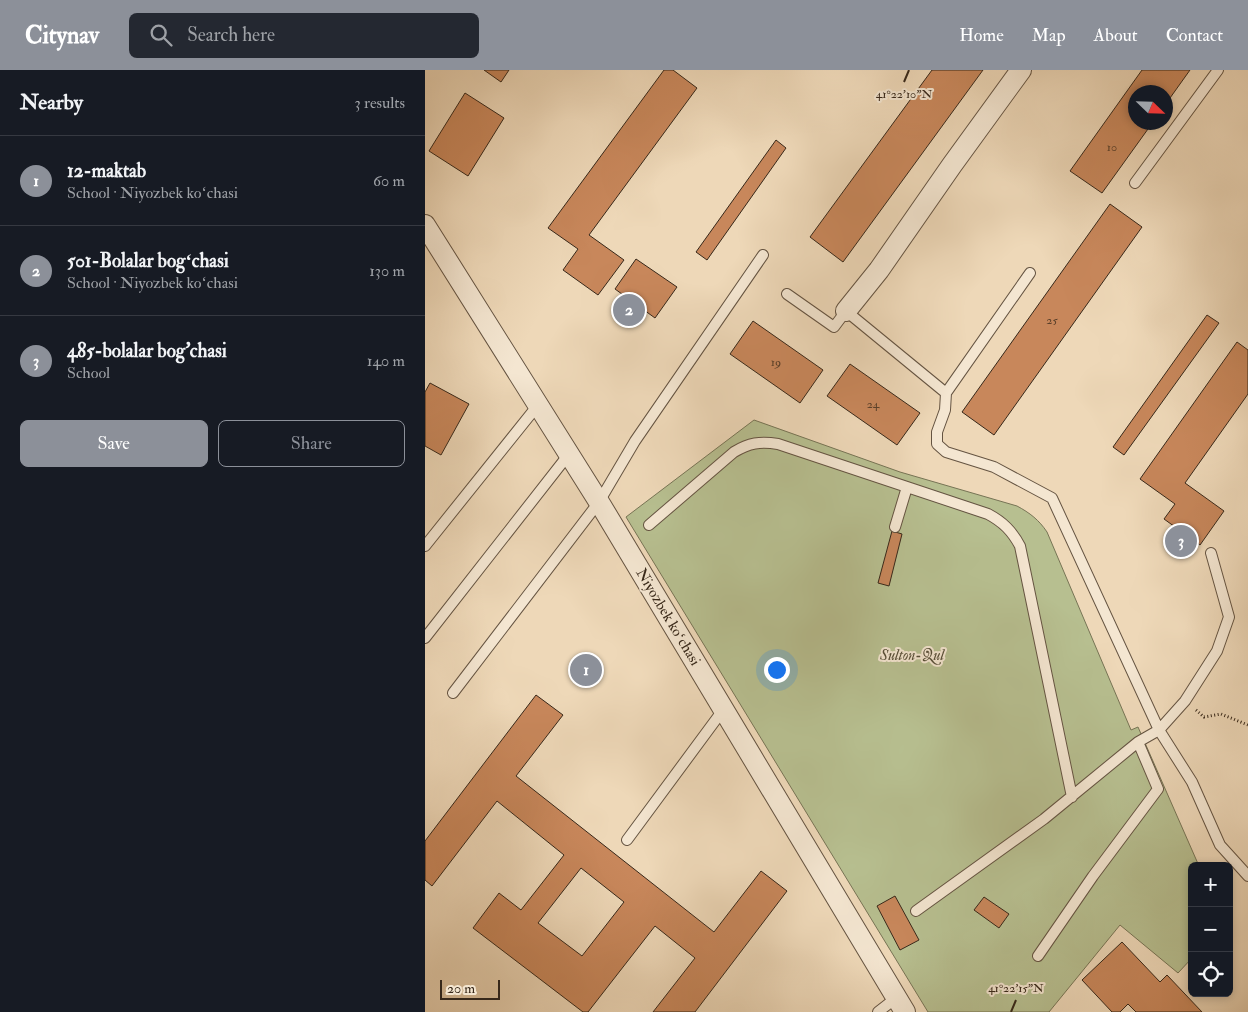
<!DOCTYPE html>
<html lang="en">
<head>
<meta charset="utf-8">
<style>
  :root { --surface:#171b24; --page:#242831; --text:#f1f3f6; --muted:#9ea1a6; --line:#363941; --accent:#8c9099 }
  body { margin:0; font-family:"IM FELL Double Pica",serif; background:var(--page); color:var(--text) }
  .controls { position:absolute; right:15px; bottom:15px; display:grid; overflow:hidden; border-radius:8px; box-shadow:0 2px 8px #0003 }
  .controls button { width:45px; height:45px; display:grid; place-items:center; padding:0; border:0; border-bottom:1px solid var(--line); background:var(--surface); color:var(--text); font:25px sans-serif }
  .compass { position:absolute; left:703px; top:15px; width:45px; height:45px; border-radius:50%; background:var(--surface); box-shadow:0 2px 8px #0003; rotate:113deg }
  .scale { position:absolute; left:15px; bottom:12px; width:60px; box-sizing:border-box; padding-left:5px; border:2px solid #37281a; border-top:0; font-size:14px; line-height:18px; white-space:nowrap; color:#37281a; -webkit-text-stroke:4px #f4e6d1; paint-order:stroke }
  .you { position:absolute; left:351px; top:599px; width:18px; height:18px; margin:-12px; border:4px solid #fff; border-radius:50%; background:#1a73e8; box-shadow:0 0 0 8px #1a73e833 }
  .badge { display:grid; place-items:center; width:32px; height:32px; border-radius:50%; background:var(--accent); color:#fff; font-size:16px; font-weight:700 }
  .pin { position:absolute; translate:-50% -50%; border:2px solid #fff; box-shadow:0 1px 5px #0006 }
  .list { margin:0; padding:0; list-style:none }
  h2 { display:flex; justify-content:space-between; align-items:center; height:65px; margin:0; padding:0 20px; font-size:21px }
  h2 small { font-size:16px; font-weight:400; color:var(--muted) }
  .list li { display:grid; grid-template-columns:32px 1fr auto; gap:15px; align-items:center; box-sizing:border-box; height:90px; padding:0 20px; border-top:1px solid var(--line) }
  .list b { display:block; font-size:19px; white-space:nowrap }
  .list p { margin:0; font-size:16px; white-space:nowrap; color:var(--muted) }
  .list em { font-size:16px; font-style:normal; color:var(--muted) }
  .actions { display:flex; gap:10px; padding:15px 20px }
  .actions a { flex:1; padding:11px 0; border:1px solid var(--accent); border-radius:8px; text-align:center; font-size:18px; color:var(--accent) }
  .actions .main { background:var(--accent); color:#fff }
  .icon { flex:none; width:28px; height:28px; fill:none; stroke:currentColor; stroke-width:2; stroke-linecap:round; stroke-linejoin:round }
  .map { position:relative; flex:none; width:823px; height:942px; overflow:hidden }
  header { display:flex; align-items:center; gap:30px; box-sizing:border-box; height:70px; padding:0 25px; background:var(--accent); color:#fff }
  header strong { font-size:24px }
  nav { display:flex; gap:28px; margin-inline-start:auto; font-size:18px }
  .search { width:350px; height:45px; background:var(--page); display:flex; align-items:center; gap:12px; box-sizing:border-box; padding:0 18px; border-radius:8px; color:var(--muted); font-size:19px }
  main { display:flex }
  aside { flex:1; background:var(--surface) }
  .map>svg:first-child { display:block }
  .green { fill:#b7bf90; stroke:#777455 }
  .building { fill:#c8875b; stroke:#37281a; fill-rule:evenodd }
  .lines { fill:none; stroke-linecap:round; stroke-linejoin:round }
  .lane-casing { stroke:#655442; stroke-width:12 }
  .street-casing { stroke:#655442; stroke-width:22 }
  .path { stroke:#37281a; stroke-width:3; stroke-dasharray:1 2.5; stroke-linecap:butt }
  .lane { stroke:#f4e6d1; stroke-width:10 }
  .street { stroke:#f4e6d1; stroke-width:20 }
  .ticks { fill:none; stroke:#37281a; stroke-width:2 }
  .labels { text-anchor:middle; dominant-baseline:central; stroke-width:4; stroke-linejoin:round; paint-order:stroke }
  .number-label { font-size:12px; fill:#5b402a }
  .street-label { font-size:15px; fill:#37281a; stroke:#f4e6d1 }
  .park-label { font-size:15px; font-style:italic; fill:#574e38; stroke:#f4e6d1 }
  .ticks-label { font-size:12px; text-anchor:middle; fill:#37281a; stroke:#f4e6d1; stroke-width:4; stroke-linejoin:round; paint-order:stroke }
</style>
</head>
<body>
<header>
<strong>Citynav</strong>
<div class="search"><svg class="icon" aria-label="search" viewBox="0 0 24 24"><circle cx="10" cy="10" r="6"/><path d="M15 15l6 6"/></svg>Search here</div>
<nav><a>Home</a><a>Map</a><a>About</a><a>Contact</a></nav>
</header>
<main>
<aside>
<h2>Nearby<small>3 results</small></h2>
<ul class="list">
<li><span class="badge">1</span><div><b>12-maktab</b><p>School · Niyozbek koʻchasi</p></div><em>60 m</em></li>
<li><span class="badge">2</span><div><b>501-Bolalar bogʻchasi</b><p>School · Niyozbek koʻchasi</p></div><em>130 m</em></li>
<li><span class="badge">3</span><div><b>485-bolalar bog'chasi</b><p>School</p></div><em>140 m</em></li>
</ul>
<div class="actions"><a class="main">Save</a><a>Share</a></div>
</aside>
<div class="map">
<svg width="823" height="942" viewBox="0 0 823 942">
  <rect width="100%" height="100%" fill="#eed8b8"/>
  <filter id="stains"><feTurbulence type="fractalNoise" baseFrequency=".004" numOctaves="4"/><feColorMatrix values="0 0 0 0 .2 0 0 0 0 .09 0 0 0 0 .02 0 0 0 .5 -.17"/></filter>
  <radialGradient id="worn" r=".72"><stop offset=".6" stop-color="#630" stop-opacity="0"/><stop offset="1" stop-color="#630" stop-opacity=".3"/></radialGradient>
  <path class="green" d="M 329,350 L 475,402 L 592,436 C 605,443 614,450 622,462 L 706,660 L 713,657 L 774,796 L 767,796 L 767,888 L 753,903 L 695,855 L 624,942 L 503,942 L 201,447 Z"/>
  <path class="building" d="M 59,0 L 84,0 L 76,12 Z
    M 239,0 L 248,0 L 272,18 L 164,165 L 199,190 L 173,225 L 138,200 L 153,179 L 123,158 Z
    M 507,0 L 558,0 L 418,192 L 385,167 Z
    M 717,0 L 765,0 L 740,35 L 740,22 L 710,22 L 710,52 L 728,52 L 677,123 L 645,101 Z
    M 40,23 L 79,48 L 43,106 L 4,81 Z
    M 351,70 L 361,78 L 282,190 L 271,182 Z
    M 685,134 L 717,157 L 569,365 L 537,342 Z
    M 211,189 L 252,217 L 230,248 L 190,219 Z
    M 782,245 L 794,253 L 699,385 L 688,377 Z
    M 328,251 L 398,300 L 375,333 L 305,284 Z
    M 812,272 L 823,280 L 823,324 L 760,413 L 799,441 L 775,475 L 739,449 L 750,434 L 715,409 Z
    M 425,294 L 495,343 L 472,375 L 402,326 Z
    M 5,313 L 44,334 L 16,385 L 0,376 L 0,322 Z
    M 467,461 L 477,464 L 464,516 L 453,513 Z
    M 111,625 L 138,645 L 91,706 L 289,862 L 336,801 L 362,821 L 270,942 L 228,942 L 270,888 L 230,856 L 163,942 L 158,942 L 48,858 L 74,823 L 96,840 L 139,785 L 72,731 L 7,816 L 0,810 L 0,771 ZM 156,798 L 199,832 L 157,886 L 113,853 Z
    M 470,826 L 494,870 L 475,880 L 452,836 Z
    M 559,827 L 584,844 L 574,858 L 549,840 Z
    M 697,872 L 735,912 L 742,905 L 777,942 L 711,942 L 703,934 L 695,942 L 687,942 L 657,910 Z"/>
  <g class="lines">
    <defs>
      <path id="lane" d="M 710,113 L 793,0
        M 362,224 L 409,257 L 421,241 L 521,323 L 520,340 L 512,362 L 512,374 L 521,382 L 569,397 L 627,428 L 734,660 L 760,631 L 792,581 L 804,547 L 786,483
        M 521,323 L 605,203
        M 224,455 L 309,382 C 324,373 335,371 353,374 L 563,444 C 578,452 587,461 595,476 L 647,727
        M 470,457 L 482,417
        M 0,476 L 113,335
        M 0,568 L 144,384
        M 28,623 L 174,432 L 210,371 L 338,185
        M 202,770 L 298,640
        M 491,841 L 619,749 L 713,672 L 734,660 L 767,712 L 795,775 L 823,806
        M 613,886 L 668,806 L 733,719 L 713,672
        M 453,942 L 471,928"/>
      <path id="street" d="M 0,155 L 174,432 L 480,942
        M 421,241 L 454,200 L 527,95 L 596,0"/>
    </defs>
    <use href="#lane" class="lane-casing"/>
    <use href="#street" class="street-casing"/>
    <path class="path" d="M 771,640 L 779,647 L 796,644 L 823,655"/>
    <use href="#lane" class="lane"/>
    <use href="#street" class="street"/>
  </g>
  <path class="ticks" d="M 479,12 L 484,0M 586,942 L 591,930"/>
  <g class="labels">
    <g class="number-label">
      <text x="687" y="77">10</text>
      <text x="627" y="250">25</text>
      <text x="351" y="292">19</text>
      <text x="448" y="334">24</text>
    </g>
    <g class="street-label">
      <text transform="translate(243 547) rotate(59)">Niyozbek koʻchasi</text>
    </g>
    <g class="park-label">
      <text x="487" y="585">Sulton-Qul</text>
    </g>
  </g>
  <g class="ticks-label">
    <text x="479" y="28">41°22'10"N</text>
    <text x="591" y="922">41°22'15"N</text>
  </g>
  <rect width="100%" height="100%" filter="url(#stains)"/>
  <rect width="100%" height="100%" fill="url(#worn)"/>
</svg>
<div class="controls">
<button>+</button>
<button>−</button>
<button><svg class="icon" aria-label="locate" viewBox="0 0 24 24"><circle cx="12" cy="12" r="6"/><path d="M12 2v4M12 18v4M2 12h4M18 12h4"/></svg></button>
</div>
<svg class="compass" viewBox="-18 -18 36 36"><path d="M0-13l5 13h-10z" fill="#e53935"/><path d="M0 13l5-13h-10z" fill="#9ea1a6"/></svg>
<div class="scale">20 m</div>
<div class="you"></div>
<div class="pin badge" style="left:161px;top:600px">1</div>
<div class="pin badge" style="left:204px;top:240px">2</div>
<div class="pin badge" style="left:756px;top:471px">3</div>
</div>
</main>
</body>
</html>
